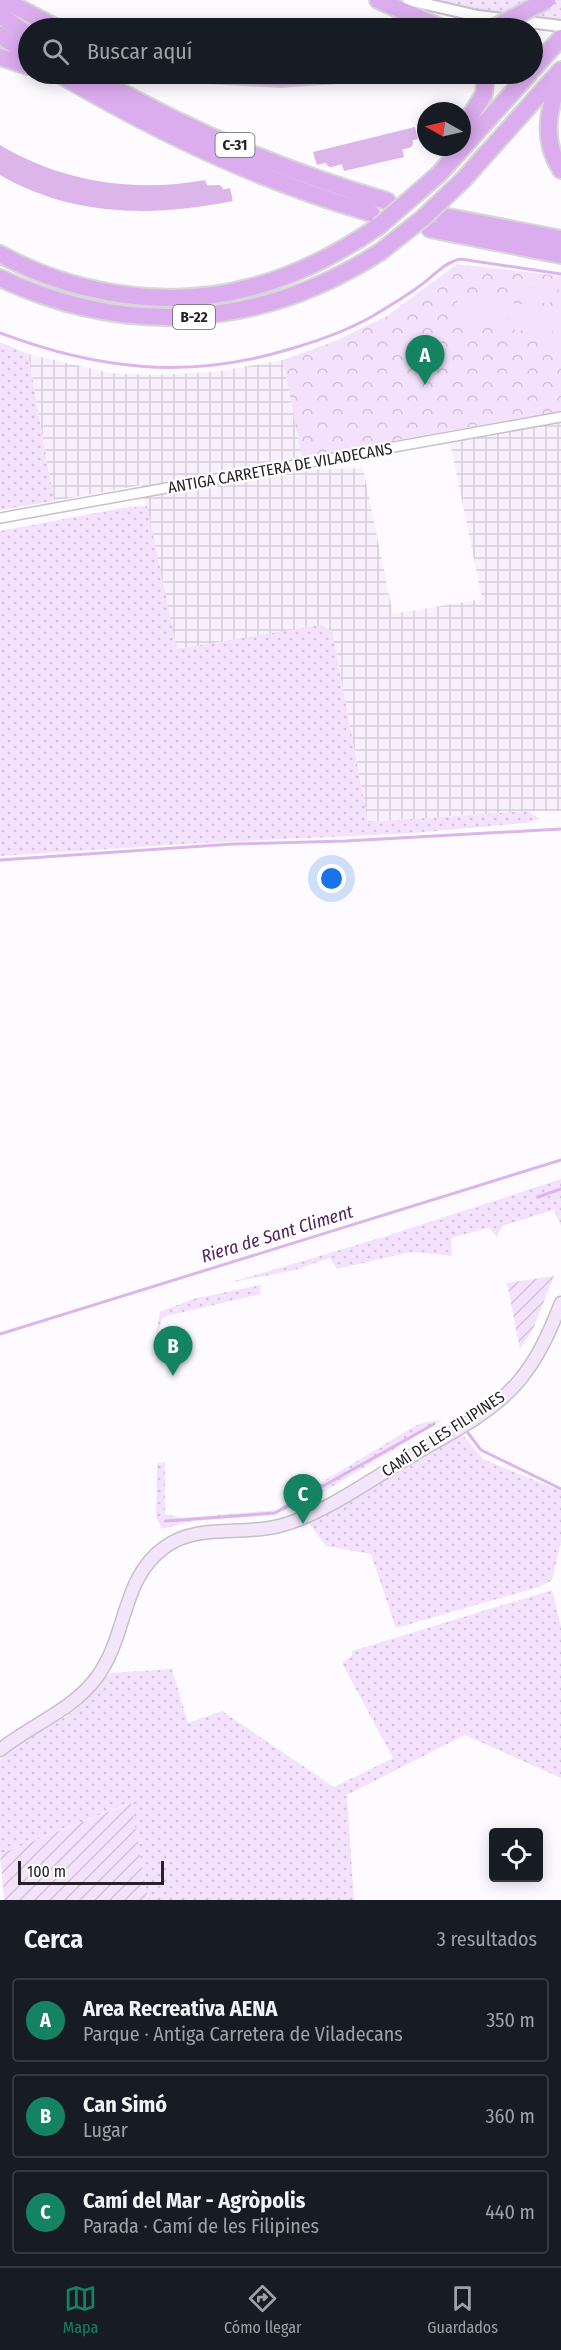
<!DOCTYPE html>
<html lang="es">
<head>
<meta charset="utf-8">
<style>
  :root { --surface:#171b24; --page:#242831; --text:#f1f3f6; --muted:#9ea1a6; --line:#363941; --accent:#138361 }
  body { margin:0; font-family:"Fira Sans Condensed",sans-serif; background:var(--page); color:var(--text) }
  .controls { position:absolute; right:18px; bottom:18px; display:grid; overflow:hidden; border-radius:6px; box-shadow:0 3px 15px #0003 }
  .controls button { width:54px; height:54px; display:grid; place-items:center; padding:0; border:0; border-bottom:2px solid var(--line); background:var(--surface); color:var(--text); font:30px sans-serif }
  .compass { position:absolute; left:417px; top:102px; width:54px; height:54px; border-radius:50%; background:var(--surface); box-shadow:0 3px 15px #0003; rotate:278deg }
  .scale { position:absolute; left:18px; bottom:15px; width:146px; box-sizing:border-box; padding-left:6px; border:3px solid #262327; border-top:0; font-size:16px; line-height:21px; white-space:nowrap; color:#262327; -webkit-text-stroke:4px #fff; paint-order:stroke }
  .you { position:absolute; left:332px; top:879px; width:21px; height:21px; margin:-15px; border:4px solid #fff; border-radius:50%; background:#1a73e8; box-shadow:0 0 0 9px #1a73e833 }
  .badge { display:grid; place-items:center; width:39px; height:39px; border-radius:50%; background:var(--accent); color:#fff; font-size:20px; font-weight:700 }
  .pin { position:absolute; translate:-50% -50px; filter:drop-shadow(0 2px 3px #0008) }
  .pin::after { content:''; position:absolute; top:32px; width:21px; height:18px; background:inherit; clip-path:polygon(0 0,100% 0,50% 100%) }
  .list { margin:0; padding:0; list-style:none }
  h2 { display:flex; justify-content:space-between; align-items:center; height:78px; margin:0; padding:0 24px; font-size:26px }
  h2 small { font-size:20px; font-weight:400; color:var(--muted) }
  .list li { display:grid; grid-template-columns:39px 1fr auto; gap:18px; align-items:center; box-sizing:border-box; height:84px; margin:0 12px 12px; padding:0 12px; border:2px solid var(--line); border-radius:6px }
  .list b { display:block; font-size:22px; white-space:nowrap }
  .list p { margin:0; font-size:20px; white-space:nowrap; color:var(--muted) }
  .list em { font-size:20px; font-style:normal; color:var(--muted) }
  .icon { flex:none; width:33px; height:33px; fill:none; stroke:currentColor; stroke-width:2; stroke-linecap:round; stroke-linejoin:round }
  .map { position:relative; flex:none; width:561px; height:1900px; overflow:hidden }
  .search { position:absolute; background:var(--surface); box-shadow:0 3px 15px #0003; left:18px; right:18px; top:18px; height:66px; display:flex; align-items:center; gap:15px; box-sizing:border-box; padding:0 21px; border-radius:33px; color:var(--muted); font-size:22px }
  .sheet { height:366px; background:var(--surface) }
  nav { display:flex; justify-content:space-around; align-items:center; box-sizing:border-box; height:84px; border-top:2px solid var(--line); background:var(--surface); font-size:16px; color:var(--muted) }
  nav a { display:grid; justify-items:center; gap:3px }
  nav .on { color:var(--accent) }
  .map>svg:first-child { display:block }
  .industrial { fill:url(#industrial-grid) }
  .grass { fill:url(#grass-dots) }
  .park { fill:url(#park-crowns) }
  .garden { fill:url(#garden-furrows) }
  .pitch { fill:#f4e2fc }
  .water { fill:#dcb6eb }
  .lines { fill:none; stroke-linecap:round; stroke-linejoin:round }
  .stream { stroke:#dcb6eb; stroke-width:3 }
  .canal { stroke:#dcb6eb; stroke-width:10 }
  .minor-casing { stroke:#c7c0ca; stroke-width:12 }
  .tertiary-casing { stroke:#c7c0ca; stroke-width:14 }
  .secondary-casing { stroke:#c7c0ca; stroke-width:15 }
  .motorway-casing { stroke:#d8d7d8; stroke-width:20 }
  .minor { stroke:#fff; stroke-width:9 }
  .tertiary { stroke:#fff; stroke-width:10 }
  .secondary { stroke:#f4e6fa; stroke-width:12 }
  .motorway { stroke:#dbacee; stroke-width:16 }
  .motorway-bridge-casing { stroke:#d8d7d8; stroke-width:20; stroke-linecap:butt }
  .motorway-bridge { stroke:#dbacee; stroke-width:16 }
  .labels { text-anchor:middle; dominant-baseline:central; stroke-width:4.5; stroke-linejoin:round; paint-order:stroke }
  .shield { fill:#fff; stroke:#676568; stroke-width:1.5 }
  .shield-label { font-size:15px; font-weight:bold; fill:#262327 }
  .street-label { font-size:16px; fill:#262327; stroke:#fff }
  .water-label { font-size:18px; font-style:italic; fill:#502260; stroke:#fff }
</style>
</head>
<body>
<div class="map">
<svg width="561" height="1900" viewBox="0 0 561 1900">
  <defs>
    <pattern id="industrial-grid" width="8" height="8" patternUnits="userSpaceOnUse" patternTransform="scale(1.5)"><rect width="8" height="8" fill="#f9f0fd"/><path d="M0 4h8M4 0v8" fill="none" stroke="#d5ced9"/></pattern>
    <pattern id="grass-dots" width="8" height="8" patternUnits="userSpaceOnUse" patternTransform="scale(1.5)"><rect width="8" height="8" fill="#f4e2fc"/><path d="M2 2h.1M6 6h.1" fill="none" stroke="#d1c2d8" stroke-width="1.8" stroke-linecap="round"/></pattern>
    <pattern id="park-crowns" width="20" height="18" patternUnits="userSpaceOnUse" patternTransform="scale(1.5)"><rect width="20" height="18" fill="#f4e2fc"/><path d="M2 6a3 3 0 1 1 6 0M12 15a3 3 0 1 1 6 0" fill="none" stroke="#d1c2d8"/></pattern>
    <pattern id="garden-furrows" width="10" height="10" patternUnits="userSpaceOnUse" patternTransform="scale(1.5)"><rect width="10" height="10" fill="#f4e2fc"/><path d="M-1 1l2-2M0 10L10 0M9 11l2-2" fill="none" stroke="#d1c2d8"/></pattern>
  </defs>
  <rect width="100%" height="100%" fill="#fdfbff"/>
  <path class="industrial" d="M 28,354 L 110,373 L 153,375 L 214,372 L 283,360 L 305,470 L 363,468 L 393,614 L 482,599 L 448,432 L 561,411 L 561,811 L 528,811 L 368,822 L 332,631 L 173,658 L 142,485 L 54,501 Z"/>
  <path class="grass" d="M 434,0 L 561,0 L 561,21 L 510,16 Z
    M 0,342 L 28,354 L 54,501 L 0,510 Z
    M 147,506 L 177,649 L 320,625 L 332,631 L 368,822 L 528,811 L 540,819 L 525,823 L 415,833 L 201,843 L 0,856 L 0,531 L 122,508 Z
    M 561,1179 L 561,1226 L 554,1210 L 502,1226 L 497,1237 L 489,1228 L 451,1238 L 452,1256 L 411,1252 L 337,1269 L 330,1258 L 295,1270 L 228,1283 L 377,1239 Z
    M 261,1285 L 260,1294 L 163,1317 L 155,1341 L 160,1312 L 193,1299 Z
    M 443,1420 L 310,1500 L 272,1515 L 193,1521 L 162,1529 L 156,1517 L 157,1463 L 165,1462 L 165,1514 L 182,1518 L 276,1510 L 415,1426 L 426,1422 Z
    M 455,1436 L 465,1437 L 483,1459 L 561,1491 L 561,1542 L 552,1580 L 539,1587 L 396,1628 L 371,1554 L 326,1546 L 308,1522 Z
    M 552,1590 L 561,1626 L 561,1778 L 465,1735 L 347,1795 L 354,1900 L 148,1900 L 130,1803 L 0,1854 L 0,1760 L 18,1743 L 65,1717 L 81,1704 L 110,1673 L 172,1669 L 188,1723 L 222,1711 L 334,1787 L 393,1758 L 342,1663 L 352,1656 L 352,1651 Z"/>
  <path class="park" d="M 457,264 L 561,276 L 561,411 L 302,457 L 283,360 L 335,341 L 387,316 Z"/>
  <path class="garden" d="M 554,1276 L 533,1329 L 520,1349 L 507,1283 Z
    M 131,1803 L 148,1900 L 4,1900 L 0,1854 Z"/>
  <path class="pitch" d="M 523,286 L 551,290 L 550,304 L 521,300 Z
    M 559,287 L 561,287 L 561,358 L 551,357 Z
    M 458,297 L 509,303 L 506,328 L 455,322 Z
    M 512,303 L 555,308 L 552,334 L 509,329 Z"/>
  <path class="water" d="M 415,127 L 418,139 L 401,143 L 404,157 L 344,171 L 340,159 L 317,165 L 313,152 Z
    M 0,145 C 62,182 134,193 205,180 L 210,192 L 230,188 L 233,201 C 154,217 72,217 0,175 Z"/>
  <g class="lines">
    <path class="stream" d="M 0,333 C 98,370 189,380 290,349 C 318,341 346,331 371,317 C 388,307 405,297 421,285 C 431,278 442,265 454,261 C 458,259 463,259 467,260 L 561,274
      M 0,860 L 233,844 L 346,841 L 561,829
      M 538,1197 L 561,1189
      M 0,1334 L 561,1160
      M 468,1433 L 481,1450 L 561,1489
      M 166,1521 L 275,1513 L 434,1424"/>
    <path class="canal" d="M 389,147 L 408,143
      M 331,162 L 354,156
      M 195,191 L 218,190"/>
    <defs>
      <path id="minor" d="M 0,518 L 561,417"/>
      <path id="tertiary" d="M 408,0 L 478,16 L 561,26"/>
      <path id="secondary" d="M 0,1750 C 32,1724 72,1711 97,1677 C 128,1635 121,1578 165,1547 C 198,1523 241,1536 279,1526 C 320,1516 369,1481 406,1459 C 444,1436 489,1416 518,1382 C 538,1359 550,1331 561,1303"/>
      <path id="motorway" d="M 4,0 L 57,28
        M 378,0 L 442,28
        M 0,15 L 28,35
        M 0,35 L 28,54
        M 0,57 L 28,66
        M 532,70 L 561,38
        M 59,74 C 157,132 262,182 371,213
        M 89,74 C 182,128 284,171 387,201
        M 207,74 L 280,78 L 338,74
        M 561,77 C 548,109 541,139 561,170
        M 462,129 L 484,94 L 486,74
        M 439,174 L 529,74
        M 463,180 L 561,70
        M 443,216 L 561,239
        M 430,229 L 561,255
        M 0,254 C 74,295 170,310 252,287 C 298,275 341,252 379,226
        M 0,278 C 127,338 262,328 380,252"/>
    </defs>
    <use href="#minor" class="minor-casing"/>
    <use href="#tertiary" class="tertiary-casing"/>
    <use href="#secondary" class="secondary-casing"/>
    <use href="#motorway" class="motorway-casing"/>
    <use href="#minor" class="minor"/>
    <use href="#tertiary" class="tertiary"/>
    <use href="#secondary" class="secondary"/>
    <use href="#motorway" class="motorway"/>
    <defs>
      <path id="motorway-bridge" d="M 493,28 L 547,0
        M 379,226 L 439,174
        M 380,252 L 423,218 L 463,180"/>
    </defs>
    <use href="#motorway-bridge" class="motorway-bridge-casing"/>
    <use href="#motorway-bridge" class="motorway-bridge"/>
  </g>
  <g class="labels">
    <g class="shield">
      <rect x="215.5" y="133" width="39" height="24" rx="4.5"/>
      <rect x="173" y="305" width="42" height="24" rx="4.5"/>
    </g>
    <g class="shield-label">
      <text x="235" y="145">C-31</text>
      <text x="194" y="317">B-22</text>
    </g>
    <g class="street-label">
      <text transform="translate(280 468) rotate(-10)">ANTIGA CARRETERA DE VILADECANS</text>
      <text transform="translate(443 1434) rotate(-33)">CAMÍ DE LES FILIPINES</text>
    </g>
    <g class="water-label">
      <text transform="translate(277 1234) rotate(-17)">Riera de Sant Climent</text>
    </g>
  </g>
</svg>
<div class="controls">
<button><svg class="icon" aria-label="locate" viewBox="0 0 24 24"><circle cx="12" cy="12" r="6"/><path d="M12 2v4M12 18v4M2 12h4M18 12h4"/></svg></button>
</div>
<svg class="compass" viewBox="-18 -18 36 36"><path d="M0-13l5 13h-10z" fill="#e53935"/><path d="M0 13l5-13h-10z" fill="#9ea1a6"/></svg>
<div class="scale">100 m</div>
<div class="you"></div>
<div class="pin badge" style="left:425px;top:385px">A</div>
<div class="pin badge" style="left:173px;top:1376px">B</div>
<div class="pin badge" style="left:303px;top:1524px">C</div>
<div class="search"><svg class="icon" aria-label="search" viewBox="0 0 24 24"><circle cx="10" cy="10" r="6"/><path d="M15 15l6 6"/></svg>Buscar aquí</div>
</div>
<section class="sheet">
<h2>Cerca<small>3 resultados</small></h2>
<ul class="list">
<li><span class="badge">A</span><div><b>Area Recreativa AENA</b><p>Parque · Antiga Carretera de Viladecans</p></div><em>350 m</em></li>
<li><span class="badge">B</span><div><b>Can Simó</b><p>Lugar</p></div><em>360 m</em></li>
<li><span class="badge">C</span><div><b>Camí del Mar - Agròpolis</b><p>Parada · Camí de les Filipines</p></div><em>440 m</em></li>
</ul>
</section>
<nav>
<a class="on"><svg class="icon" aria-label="map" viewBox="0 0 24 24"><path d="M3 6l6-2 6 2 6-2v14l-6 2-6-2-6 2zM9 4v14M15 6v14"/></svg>Mapa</a>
<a><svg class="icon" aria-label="directions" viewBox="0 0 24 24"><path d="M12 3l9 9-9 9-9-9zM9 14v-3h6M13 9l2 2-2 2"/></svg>Cómo llegar</a>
<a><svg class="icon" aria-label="saved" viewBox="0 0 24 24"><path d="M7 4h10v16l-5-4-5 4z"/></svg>Guardados</a>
</nav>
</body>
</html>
